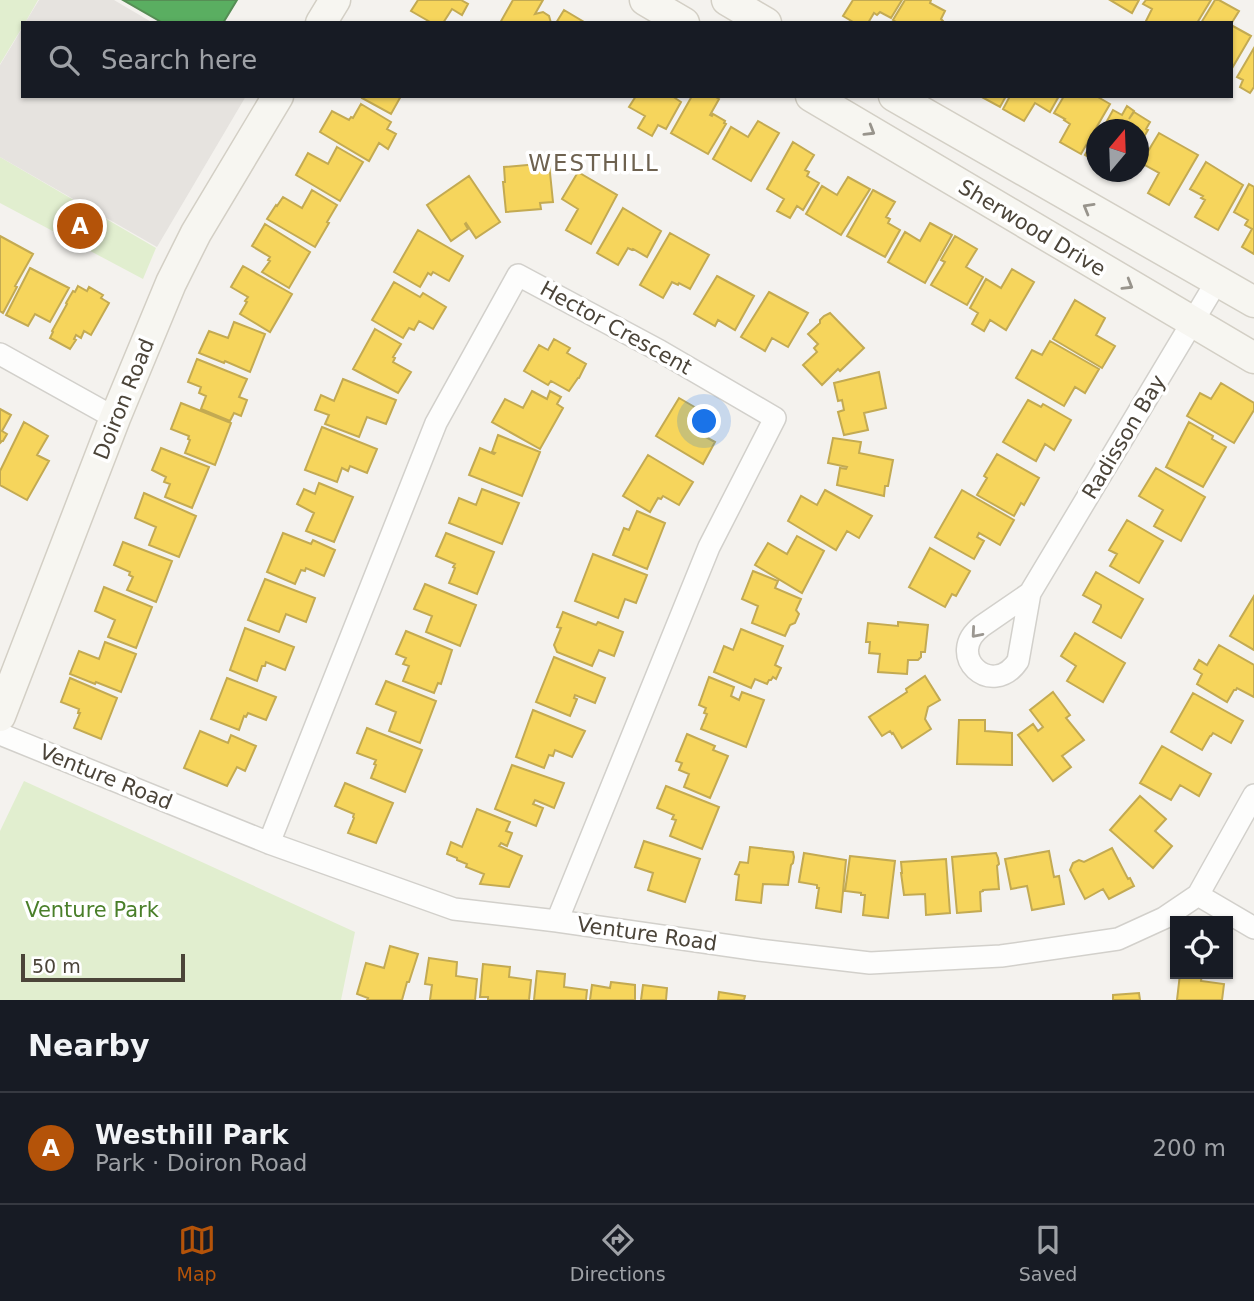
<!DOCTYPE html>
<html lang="en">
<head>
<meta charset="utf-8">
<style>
  :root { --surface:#171b24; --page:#20242c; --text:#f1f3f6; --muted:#9ea1a6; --line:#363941; --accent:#b45309 }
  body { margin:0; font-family:"DejaVu Sans",sans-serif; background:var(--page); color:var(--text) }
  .controls { position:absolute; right:21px; bottom:21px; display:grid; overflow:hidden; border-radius:0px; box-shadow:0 2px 5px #0004 }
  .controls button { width:63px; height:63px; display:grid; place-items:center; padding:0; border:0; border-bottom:2px solid var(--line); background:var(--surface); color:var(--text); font:35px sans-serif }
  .compass { position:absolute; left:1086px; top:119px; width:63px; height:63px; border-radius:50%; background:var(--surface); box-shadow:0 2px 5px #0004; rotate:19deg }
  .scale { position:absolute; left:21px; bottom:18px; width:164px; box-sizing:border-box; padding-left:7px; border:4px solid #4b4439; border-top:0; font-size:19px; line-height:24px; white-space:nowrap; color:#4b4439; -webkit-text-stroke:5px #fff; paint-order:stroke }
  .you { position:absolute; left:705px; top:422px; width:24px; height:24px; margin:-18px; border:5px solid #fff; border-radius:50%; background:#1a73e8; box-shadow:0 0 0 10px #1a73e833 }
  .badge { display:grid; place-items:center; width:46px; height:46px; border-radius:50%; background:var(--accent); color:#fff; font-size:23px; font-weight:700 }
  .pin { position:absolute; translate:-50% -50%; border:4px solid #fff; box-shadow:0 2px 7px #0006 }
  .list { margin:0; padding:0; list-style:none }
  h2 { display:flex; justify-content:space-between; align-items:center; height:91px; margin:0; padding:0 28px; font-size:30px }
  h2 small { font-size:23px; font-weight:400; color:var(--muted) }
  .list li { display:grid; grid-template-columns:46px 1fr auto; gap:21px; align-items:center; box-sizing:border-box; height:112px; padding:0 28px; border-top:2px solid var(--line) }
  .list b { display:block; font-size:26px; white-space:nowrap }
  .list p { margin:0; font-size:23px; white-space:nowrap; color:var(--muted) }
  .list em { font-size:23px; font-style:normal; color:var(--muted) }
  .icon { flex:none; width:38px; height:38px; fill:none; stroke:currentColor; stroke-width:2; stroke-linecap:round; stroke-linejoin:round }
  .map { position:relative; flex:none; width:1254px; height:1000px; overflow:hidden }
  .search { position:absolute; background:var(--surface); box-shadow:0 2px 5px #0004; left:21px; right:21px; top:21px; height:77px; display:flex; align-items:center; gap:18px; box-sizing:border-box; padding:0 24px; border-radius:0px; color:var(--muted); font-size:26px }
  .sheet { height:203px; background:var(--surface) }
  nav { display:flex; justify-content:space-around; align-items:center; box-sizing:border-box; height:98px; border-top:2px solid var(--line); background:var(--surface); font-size:19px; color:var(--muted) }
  nav a { display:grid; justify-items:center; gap:4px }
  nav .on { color:var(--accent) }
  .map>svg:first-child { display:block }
  .green { fill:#e1eecf }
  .parking { fill:#e6e3df }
  .homes { fill:#f6d55c; stroke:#c3aa52; stroke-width:2 }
  .public { fill:#5aae61; stroke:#568e55; stroke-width:2 }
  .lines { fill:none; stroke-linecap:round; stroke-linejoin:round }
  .street-casing { stroke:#d2d0cb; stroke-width:24 }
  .secondary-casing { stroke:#d3cfc5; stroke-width:33 }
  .street { stroke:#fdfdfc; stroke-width:21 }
  .secondary { stroke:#f7f6f1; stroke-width:30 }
  .oneway { stroke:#98948c }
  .oneway2 { stroke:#9b9791 }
  .labels { text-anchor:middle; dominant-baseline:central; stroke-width:7; stroke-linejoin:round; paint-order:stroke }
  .street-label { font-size:21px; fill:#4b4439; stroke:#fff }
  .park-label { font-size:21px; fill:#4a7f2a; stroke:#fff }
  .neighbourhood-label { font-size:23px; letter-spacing:2px; fill:#6e6250; stroke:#fff }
</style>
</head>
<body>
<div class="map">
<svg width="1254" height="1000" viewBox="0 0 1254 1000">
  <rect width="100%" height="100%" fill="#f4f2ee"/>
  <path class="green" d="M 0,0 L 38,0 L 25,23 L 23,23 L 23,26 L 0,64 Z
    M 0,157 L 156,248 L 143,279 L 0,203 Z
    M 24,781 L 355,932 L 341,1000 L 0,1000 L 0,831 Z"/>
  <path class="parking" d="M 39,0 L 114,0 L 153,23 L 25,23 Z
    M 23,27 L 23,96 L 246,96 L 157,247 L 0,157 L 0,65 Z"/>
  <path class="homes" d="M 418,0 L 461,0 L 468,4 L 462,15 L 452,9 L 443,23 L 432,23 L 411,11 Z
    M 513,0 L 543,0 L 535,14 L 543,12 L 549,16 L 551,23 L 500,23 Z
    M 853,0 L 902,0 L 891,18 L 880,12 L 877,15 L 874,13 L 868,23 L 855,23 L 843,16 Z
    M 905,0 L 931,0 L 930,3 L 945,11 L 941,19 L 943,21 L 942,23 L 898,23 L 893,20 Z
    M 1110,0 L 1139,0 L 1132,13 Z
    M 1146,0 L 1211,0 L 1197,23 L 1145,23 L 1152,9 L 1143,4 Z
    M 1215,0 L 1219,0 L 1239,11 L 1231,24 L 1201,23 Z
    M 564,10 L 584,22 L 583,23 L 556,23 Z
    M 1231,25 L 1251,36 L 1231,70 Z
    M 1254,48 L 1254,87 L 1250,93 L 1240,87 L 1243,80 L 1237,77 Z
    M 363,96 L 401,96 L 391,114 L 362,98 Z
    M 636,96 L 672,96 L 681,102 L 666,129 L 658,125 L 652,136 L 638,128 L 645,116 L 629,107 Z
    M 692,96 L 714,96 L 719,99 L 710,115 L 712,116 L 713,114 L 725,121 L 724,123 L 726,124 L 708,154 L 671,133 Z
    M 980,96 L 1006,96 L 1000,107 Z
    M 1010,96 L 1059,96 L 1050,112 L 1035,103 L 1024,121 L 1003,109 Z
    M 1064,96 L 1096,96 L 1110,104 L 1081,154 L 1060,142 L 1070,124 L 1064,120 L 1065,119 L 1054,113 Z
    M 361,104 L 391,122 L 387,129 L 396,134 L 388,149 L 379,143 L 369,161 L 320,132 L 332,111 L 349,120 L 351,117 L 353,118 Z
    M 1127,106 L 1134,111 L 1129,119 L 1134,112 L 1150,122 L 1146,129 L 1148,130 L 1138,147 L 1138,130 L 1102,130 L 1113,110 L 1122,115 Z
    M 758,121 L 779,133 L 751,181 L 713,159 L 731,127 L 748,137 Z
    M 1159,133 L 1198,155 L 1169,205 L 1148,193 L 1159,173 L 1141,163 Z
    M 1096,135 L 1096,162 L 1085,155 Z
    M 793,142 L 814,155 L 805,170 L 809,172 L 807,176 L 819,183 L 803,210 L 797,206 L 790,218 L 777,211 L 784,199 L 767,189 Z
    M 337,147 L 363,162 L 340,201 L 296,175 L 308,153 L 328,164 Z
    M 1206,162 L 1243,185 L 1218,230 L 1195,217 L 1205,200 L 1201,198 L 1203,196 L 1190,189 Z
    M 549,163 L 553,202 L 540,203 L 541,209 L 506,212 L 503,182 L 505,182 L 504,167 Z
    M 578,172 L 617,195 L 591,244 L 566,230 L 578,209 L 562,199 Z
    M 469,176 L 500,222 L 476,238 L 466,223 L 465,224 L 468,229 L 451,241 L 427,205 Z
    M 848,177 L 870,189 L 841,235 L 806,214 L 822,186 L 837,195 Z
    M 1249,184 L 1254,187 L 1254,254 L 1242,247 L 1252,229 L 1245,225 L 1248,220 L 1234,212 Z
    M 312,190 L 337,205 L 327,222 L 329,223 L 315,247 L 267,219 L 276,205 L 277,206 L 283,197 L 302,208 Z
    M 873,190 L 895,202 L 886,217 L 890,219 L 888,223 L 900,230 L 885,257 L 847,236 Z
    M 623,208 L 661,231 L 647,257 L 633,249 L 632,250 L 628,248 L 618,265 L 597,253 Z
    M 930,223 L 952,235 L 925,283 L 888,262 L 905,232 L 920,241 Z
    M 265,224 L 310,252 L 289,288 L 262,272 L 270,261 L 268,260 L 270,257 L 252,246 Z
    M 418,230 L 463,256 L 449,281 L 433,272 L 431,275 L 428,273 L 420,287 L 394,272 Z
    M 670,233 L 709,255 L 690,289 L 679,283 L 678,285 L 672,282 L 663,298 L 640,285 Z
    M 0,236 L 33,254 L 15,286 L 17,287 L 3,313 L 0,311 Z
    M 955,236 L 977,249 L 966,267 L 983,277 L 967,305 L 931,285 L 945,262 L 941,260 Z
    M 243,266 L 292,294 L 270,332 L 240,314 L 247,302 L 245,301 L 248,297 L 231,287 Z
    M 30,268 L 69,288 L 50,322 L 35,314 L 28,326 L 6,315 Z
    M 1012,269 L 1034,282 L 1006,330 L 990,320 L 984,331 L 972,324 L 978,313 L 970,308 L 986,279 L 1001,288 Z
    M 717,276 L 754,296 L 735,330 L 718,320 L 715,326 L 694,314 Z
    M 394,282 L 420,297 L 423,293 L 446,307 L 433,329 L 419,321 L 414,330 L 409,328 L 403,338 L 372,320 Z
    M 78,286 L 87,291 L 89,287 L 103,295 L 101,298 L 109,303 L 91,335 L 84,331 L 81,338 L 76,335 L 74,339 L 76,340 L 70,349 L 50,338 L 53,332 L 52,331 L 67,304 L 66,303 L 73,291 L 75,292 Z
    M 769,292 L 808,313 L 788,347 L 772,338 L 765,351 L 741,337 Z
    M 1075,300 L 1105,318 L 1096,335 L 1115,346 L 1102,368 L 1053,339 Z
    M 830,313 L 864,348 L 840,371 L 838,369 L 822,385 L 803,365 L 817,352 L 814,348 L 818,344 L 808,334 L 820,323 L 820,320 L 824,316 Z
    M 234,322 L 265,334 L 250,372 L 225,361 L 224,363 L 199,353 L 209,331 L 228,338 Z
    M 375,329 L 401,344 L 393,357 L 395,358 L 393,362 L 411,372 L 398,393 L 353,369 Z
    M 554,339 L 570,348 L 567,353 L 586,364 L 579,378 L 578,378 L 569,391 L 551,381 L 548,385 L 524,371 L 539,345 L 548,350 Z
    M 1050,341 L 1099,369 L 1085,393 L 1075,387 L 1064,406 L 1016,378 L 1032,350 L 1042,355 Z
    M 197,359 L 247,379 L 239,397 L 247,400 L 241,416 L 234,413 L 230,421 L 201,409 L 206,396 L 199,393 L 201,387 L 188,382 Z
    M 879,372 L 886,408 L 864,413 L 868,430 L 844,435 L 838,412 L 844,410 L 842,400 L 838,401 L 834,383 Z
    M 343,379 L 396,400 L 386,424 L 367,417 L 359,437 L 325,424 L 329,415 L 315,410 L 321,395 L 334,401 Z
    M 1221,383 L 1254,403 L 1254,410 L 1234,443 L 1187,416 L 1200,393 L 1211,399 Z
    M 532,391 L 547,399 L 550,391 L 561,397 L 557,404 L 563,408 L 540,449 L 492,422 L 505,399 L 523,408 Z
    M 679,398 L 705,413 L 695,431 L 715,442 L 703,464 L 656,436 Z
    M 1028,400 L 1041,407 L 1043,404 L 1071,420 L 1054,450 L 1045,444 L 1036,461 L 1003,442 Z
    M 181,403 L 231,423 L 215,465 L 185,453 L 190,440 L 188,439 L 189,436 L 171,429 Z
    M 0,409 L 11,415 L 2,431 L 7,434 L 3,441 L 2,441 L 0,443 Z
    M 24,422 L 48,436 L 37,455 L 49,461 L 27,500 L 0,485 L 0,471 Z
    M 1189,422 L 1213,436 L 1212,439 L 1226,447 L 1203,487 L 1166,467 Z
    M 322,427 L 377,449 L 367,473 L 350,466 L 348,471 L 342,468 L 337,482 L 305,470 Z
    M 498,435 L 540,452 L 522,496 L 469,475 L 480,448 L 494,454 L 495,453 L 492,452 Z
    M 833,438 L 861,442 L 859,453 L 893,460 L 888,486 L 885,486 L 884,496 L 837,485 L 840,468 L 846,469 L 847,467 L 828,463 Z
    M 161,448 L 209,467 L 192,508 L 165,497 L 170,484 L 164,482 L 166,477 L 152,470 Z
    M 997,454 L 1039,478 L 1024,505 L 1021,503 L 1014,516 L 977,495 L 987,478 L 984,476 Z
    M 648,455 L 693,482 L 679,505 L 663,496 L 661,499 L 658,498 L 650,512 L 623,496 Z
    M 1156,468 L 1205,497 L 1181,541 L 1154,526 L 1163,510 L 1139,496 Z
    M 319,483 L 353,497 L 334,542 L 306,531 L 314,513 L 297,504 L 304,489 L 315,494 Z
    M 482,489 L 519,503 L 502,544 L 449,523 L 459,498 L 476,505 Z
    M 825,490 L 872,516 L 859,538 L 847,531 L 836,550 L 788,521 L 801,496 L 817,505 Z
    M 962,490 L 1014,520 L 1000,545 L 979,533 L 977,537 L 984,541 L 974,559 L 935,537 Z
    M 144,493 L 196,516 L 179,557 L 149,545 L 156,527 L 135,518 Z
    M 637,511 L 665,523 L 647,569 L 613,555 L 624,528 L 629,530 Z
    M 1127,520 L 1163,541 L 1139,583 L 1110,566 L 1117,554 L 1109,550 Z
    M 283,533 L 311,544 L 313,540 L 335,550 L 324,576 L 306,568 L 305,571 L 301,570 L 295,584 L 267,572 Z
    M 446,533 L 494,552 L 477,594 L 449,583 L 455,568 L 453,567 L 455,564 L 436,556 Z
    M 797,536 L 824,551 L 802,593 L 755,565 L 768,543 L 787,554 Z
    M 123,542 L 172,561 L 156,602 L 127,590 L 133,577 L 129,575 L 130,572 L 114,565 Z
    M 930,548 L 970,571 L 956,596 L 952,594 L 945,607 L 909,587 Z
    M 593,554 L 647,575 L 636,603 L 625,599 L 618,618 L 575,601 Z
    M 753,571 L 778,581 L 775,588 L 801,599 L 796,610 L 799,614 L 795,623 L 790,625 L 785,636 L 752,623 L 758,606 L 742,599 Z
    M 1096,572 L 1143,599 L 1121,638 L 1093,622 L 1101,607 L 1101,605 L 1083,595 Z
    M 265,579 L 315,598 L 306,622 L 286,614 L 279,632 L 248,620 Z
    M 425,584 L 476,605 L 460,646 L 426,632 L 432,616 L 414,609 Z
    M 104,587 L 152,607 L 136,648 L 108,637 L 115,620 L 95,611 Z
    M 1254,596 L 1254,650 L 1230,636 Z
    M 563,612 L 596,625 L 598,622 L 623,632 L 614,656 L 599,650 L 592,666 L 557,652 L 554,645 L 561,628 L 557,627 Z
    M 898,622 L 928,625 L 925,652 L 921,652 L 921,657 L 918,660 L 908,660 L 907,674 L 878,672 L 880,654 L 869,653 L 870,642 L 866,642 L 868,623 L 898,626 Z
    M 245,628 L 294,647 L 285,670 L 266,662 L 265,666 L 262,666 L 257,681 L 230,670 Z
    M 741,629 L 783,646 L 775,665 L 781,668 L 776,679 L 773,677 L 771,680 L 769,680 L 767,684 L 755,679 L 751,688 L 714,672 L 724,646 L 733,650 Z
    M 406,631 L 452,650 L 441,684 L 438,683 L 434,693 L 403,681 L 409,666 L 403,664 L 406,658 L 396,654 Z
    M 1075,633 L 1125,663 L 1103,702 L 1067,681 L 1076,666 L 1061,656 Z
    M 105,642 L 136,654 L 121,692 L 96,682 L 95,684 L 70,674 L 79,651 L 99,659 Z
    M 1219,645 L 1254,665 L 1254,697 L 1237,688 L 1236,690 L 1234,690 L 1227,702 L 1197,684 L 1202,674 L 1194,669 L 1199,660 L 1207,665 Z
    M 554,657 L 605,678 L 595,703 L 575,695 L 574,698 L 577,699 L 570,716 L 536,702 Z
    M 925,676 L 940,700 L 928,707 L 925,719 L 931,729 L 902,748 L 893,733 L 892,734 L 890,731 L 882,736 L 869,717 L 907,692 L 906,689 Z
    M 709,677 L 734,687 L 731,696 L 739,700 L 742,692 L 764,700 L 746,747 L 701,729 L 707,714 L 704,713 L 706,708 L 699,705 Z
    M 70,678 L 117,698 L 101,739 L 74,728 L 80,713 L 78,713 L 79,709 L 61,702 Z
    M 227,678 L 276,697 L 266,720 L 248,713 L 246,717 L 244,716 L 239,730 L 211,719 Z
    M 386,681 L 436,701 L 420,743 L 389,731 L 396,712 L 376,704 Z
    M 1053,692 L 1070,715 L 1066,718 L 1084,740 L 1062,756 L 1071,767 L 1053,781 L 1018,735 L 1033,724 L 1038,731 L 1043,727 L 1030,710 Z
    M 1193,693 L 1243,721 L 1231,743 L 1213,733 L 1211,736 L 1210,736 L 1202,750 L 1171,732 Z
    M 533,710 L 585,731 L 572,757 L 555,750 L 553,756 L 549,755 L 544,768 L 516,757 Z
    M 959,720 L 985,720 L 985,731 L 1012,733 L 1012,765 L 957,764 Z
    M 367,728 L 422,750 L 405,792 L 371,778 L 376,765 L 374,764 L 376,760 L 357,753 Z
    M 200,731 L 228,743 L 231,735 L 256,746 L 245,771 L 237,767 L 227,786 L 184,768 Z
    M 687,734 L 715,746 L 713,750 L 728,756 L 710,798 L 684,787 L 689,774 L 679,770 L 682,763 L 676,761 Z
    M 1162,746 L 1211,774 L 1199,796 L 1180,785 L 1171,800 L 1140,783 Z
    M 512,765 L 564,783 L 554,808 L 535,800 L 533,804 L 543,808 L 536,826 L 495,809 Z
    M 345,783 L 393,803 L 376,843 L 348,833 L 354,818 L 353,817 L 354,814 L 335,806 Z
    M 666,786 L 719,807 L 702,849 L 670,836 L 676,820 L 672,819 L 674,815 L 657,808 Z
    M 1140,796 L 1166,819 L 1155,831 L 1172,846 L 1153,868 L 1110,830 Z
    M 477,809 L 510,822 L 506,831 L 512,833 L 507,846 L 501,843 L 499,846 L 522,856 L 509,887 L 480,884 L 484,874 L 466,867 L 467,864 L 457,860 L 457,858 L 447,854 L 451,842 L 462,847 Z
    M 644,841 L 700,859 L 685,902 L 648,890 L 653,873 L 635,867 Z
    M 750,847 L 793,852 L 794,857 L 793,863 L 791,865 L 788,885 L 763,884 L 761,903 L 736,900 L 739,875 L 735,874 L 740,862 L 748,863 Z
    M 1112,848 L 1128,879 L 1130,878 L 1134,886 L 1109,899 L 1103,889 L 1085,899 L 1070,870 L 1073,863 L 1079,860 L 1084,862 Z
    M 1049,851 L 1054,877 L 1059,876 L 1064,904 L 1032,910 L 1027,886 L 1011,889 L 1005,859 Z
    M 804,853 L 846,860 L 841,912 L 816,908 L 819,888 L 817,888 L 817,885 L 799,882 Z
    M 996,853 L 998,858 L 999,864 L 997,866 L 999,889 L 983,890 L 983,891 L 980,892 L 981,911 L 957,913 L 952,857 Z
    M 850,856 L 895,861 L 888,918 L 863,915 L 865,895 L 861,895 L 861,893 L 845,891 Z
    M 946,859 L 950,913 L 926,915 L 925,894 L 904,895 L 901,873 L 902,873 L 901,862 Z
    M 390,946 L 418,954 L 409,982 L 407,982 L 402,1000 L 367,1000 L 368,998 L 357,994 L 366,963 L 384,968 Z
    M 429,958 L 457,962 L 456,976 L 477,979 L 475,1000 L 430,1000 L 432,985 L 425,984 Z
    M 483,964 L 510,967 L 509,977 L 531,980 L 529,1000 L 488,1000 L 488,997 L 480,997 Z
    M 537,971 L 565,974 L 564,987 L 587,990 L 586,1000 L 534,1000 Z
    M 1180,974 L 1202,974 L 1201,981 L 1224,984 L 1222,1000 L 1177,1000 Z
    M 611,982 L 635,985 L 635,1000 L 590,1000 L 592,985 L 610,988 Z
    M 643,985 L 667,988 L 666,1000 L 641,1000 Z
    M 719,992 L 745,996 L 744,1000 L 718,1000 Z
    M 1139,993 L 1140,1000 L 1113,1000 L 1113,995 Z"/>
  <path class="public" d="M 123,0 L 237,0 L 223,23 L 163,23 Z"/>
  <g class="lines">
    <defs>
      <path id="street" d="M 0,354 L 115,418
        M 1030,593 L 982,626 C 943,655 992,700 1018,661 L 1030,593 L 1217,281
        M 0,734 L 269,843 L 454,909 L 557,921 L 759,950 L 870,963 L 1001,956 L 1118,939 L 1164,918 L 1198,895 L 1254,795
        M 269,843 L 436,423 L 518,275 L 660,351 L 775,418 L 709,547 L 557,921
        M 1198,895 L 1254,928"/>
      <path id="secondary" d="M 645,0 L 684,23
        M 727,0 L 766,23
        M 321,23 L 335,0
        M 811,96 L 1254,358
        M 894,96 L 1254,302
        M 0,716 L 115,418 L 171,283 L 196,233 L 278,96"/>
    </defs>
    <use href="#street" class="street-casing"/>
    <use href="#secondary" class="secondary-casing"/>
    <use href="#street" class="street"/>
    <use href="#secondary" class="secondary"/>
  </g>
  <defs><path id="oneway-chevron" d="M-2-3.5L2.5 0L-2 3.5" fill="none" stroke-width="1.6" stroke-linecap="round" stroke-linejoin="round" transform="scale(1.75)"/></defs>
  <g class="oneway">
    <use href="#oneway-chevron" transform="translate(870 131) rotate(31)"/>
    <use href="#oneway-chevron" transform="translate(1088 208) rotate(-150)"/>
    <use href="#oneway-chevron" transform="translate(1128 285) rotate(31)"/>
  </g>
  <use class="oneway2" href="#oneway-chevron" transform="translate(976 633) rotate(131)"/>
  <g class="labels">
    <g class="street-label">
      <text transform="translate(1032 228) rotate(31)">Sherwood Drive</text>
      <text transform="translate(616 328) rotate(29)">Hector Crescent</text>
      <text transform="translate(124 399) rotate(-68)">Doiron Road</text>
      <text transform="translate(1124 437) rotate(-59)">Radisson Bay</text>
      <text transform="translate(106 777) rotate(22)">Venture Road</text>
      <text transform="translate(647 934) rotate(8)">Venture Road</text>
    </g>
    <g class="park-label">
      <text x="92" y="910">Venture Park</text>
    </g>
    <g class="neighbourhood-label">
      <text x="594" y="163">WESTHILL</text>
    </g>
  </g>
</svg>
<div class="controls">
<button><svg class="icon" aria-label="locate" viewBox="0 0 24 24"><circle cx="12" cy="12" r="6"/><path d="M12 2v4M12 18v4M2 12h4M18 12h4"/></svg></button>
</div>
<svg class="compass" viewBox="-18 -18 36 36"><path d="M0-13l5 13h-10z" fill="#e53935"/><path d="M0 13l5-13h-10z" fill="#9ea1a6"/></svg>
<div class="scale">50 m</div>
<div class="you"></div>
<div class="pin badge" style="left:80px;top:226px">A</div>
<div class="search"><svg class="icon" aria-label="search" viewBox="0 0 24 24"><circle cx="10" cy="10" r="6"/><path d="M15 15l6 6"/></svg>Search here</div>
</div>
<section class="sheet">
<h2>Nearby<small></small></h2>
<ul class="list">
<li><span class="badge">A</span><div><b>Westhill Park</b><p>Park · Doiron Road</p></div><em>200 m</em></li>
</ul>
</section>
<nav>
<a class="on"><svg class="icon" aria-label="map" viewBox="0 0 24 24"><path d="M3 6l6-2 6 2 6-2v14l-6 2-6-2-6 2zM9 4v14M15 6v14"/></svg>Map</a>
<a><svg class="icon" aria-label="directions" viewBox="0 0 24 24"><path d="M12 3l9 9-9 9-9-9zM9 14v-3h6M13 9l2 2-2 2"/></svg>Directions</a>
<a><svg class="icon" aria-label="saved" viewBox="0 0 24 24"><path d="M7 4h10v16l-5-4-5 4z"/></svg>Saved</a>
</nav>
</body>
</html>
